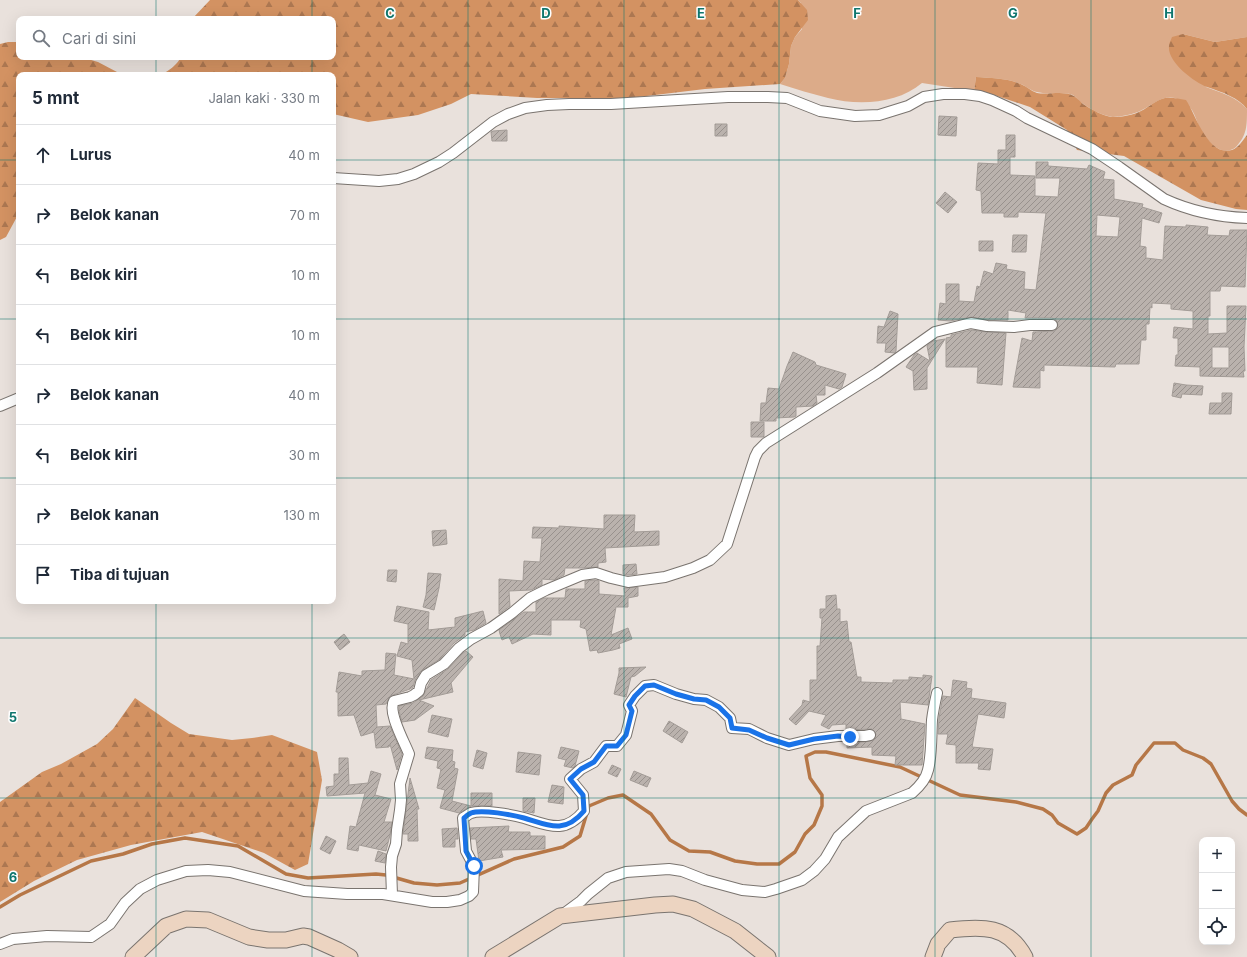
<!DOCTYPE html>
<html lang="id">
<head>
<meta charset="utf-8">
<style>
  :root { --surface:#fff; --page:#f2f2f3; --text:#1f2937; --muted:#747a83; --line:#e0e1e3 }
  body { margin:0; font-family:Inter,sans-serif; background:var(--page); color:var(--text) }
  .controls { position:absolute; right:12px; bottom:12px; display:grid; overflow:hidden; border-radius:8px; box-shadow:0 4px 16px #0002 }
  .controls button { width:36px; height:36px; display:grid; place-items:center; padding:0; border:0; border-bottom:1px solid var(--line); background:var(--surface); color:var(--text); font:20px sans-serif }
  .stop { position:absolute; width:12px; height:12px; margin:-9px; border:3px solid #1a73e8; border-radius:50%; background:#fff }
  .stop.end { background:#1a73e8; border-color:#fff; box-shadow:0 1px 4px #0008 }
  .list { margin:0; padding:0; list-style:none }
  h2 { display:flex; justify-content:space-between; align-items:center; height:52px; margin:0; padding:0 16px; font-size:17px }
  h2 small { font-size:13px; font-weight:400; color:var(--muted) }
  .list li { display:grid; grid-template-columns:26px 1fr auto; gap:12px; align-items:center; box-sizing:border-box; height:60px; padding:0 16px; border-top:1px solid var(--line) }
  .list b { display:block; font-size:15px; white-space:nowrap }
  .list em { font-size:13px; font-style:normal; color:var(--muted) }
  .icon { flex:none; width:22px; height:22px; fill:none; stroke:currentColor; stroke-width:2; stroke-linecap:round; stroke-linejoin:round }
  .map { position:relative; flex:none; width:1247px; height:957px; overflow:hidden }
  .search { position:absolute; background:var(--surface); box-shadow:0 4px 16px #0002; left:16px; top:16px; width:320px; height:44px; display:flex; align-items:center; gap:10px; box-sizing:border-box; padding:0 14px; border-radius:8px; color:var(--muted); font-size:15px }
  .panel { position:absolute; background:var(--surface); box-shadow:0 4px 16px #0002; left:16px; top:72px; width:320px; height:532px; border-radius:8px }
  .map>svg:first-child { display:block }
  .green { fill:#dcab89 }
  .forest { fill:url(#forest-firs) }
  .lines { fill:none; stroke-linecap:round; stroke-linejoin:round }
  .stream { stroke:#b67747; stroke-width:3.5 }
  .building { fill:url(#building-hatch); stroke:#a39c97; fill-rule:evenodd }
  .street-casing { stroke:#7a746f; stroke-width:12 }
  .secondary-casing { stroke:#7a746f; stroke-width:17 }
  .street { stroke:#fff; stroke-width:10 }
  .secondary { stroke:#ecd4c1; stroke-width:15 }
  .route { stroke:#1a73e8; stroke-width:5 }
  .grid { fill:none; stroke:#0f766e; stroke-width:1; stroke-opacity:0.55 }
  .grid-label { font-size:13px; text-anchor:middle; font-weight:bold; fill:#0f766e; stroke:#fff; stroke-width:3; stroke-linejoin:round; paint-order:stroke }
</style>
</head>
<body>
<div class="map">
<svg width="1247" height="957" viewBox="0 0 1247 957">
  <defs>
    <pattern id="forest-firs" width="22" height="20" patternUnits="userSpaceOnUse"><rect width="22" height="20" fill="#d39262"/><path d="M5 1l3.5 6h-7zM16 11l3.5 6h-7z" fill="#ac7751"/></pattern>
    <pattern id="building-hatch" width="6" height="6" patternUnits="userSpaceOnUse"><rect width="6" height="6" fill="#bab2ad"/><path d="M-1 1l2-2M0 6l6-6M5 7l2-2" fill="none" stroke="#98918d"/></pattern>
  </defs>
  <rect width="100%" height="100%" fill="#e9e1dc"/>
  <path class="green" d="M 798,0 L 1247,0 L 1247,37 L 1215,42 L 1183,34 L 1206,87 C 1222,93 1235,96 1247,109 C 1247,126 1247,135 1236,147 C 1221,159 1205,139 1199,127 C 1197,121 1195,115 1192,110 C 1191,107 1178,99 1175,98 C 1162,95 1152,105 1142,110 C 1135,114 1120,117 1113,117 C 1103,116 1090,109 1082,103 C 1079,101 1076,97 1073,95 C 1063,91 1048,95 1037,92 C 1031,91 1025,85 1018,83 C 1005,78 990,78 976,77 L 974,91 L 922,83 C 897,104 859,106 828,98 C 812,94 796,89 780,84 L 785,78 L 789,64 L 791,46 L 795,37 L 802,29 L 801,3 Z"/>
  <path class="forest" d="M 210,0 L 798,0 L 807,10 L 808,20 L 795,37 L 791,46 L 789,64 L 785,78 L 780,84 L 705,89 L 630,98 L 537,98 L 471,94 L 451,104 L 418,115 L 368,122 L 333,114 L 333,75 L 156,75 C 165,75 177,65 181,57 L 333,57 L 333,19 L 192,19 Z
    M 1183,34 L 1215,42 L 1247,37 L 1247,109 C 1242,103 1237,99 1230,96 C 1223,92 1215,90 1207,87 C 1194,82 1167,62 1169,46 C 1169,43 1171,40 1172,37 Z
    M 8,42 L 19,42 L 19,57 L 81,57 L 98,62 L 117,72 L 133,75 L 19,75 L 19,213 L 6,237 L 0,240 L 0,44 Z
    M 976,77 C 990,78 1005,78 1018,83 C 1025,85 1031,91 1037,93 C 1048,95 1064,90 1074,96 C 1077,98 1080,101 1083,104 C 1091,109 1104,117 1114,117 C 1122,117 1133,115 1141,111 C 1149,107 1156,100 1165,98 C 1172,97 1179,99 1186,100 C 1196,115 1208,157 1232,150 C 1238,148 1243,140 1247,135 L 1247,210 L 1236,209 L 1201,200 L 1124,156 L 1077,150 L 1067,130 L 1030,107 L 988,93 L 974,91 Z
    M 135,698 L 171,723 L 189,734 L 232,740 L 252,738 L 272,735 L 317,752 L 322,780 L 308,864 L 295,870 L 264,853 L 202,832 L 131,845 L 77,860 L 34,881 L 0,902 L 0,802 L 42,772 L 61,764 L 97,744 L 113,729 Z"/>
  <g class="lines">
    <path class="stream" d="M 0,907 L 20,895 L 91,861 L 123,854 L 152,844 L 185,838 L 238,846 L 286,874 L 308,878 L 376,874 L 386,875 L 414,883 L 437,885 L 460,883 L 514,859 L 563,847 L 580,836 L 589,806 L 608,798 L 623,795 L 651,814 L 670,840 L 689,851 L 710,852 L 735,861 L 757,864 L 779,864 L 795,852 L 805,834 L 814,825 L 822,806 L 822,795 L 810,778 L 806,756 L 815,752 L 826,752 L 900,767 L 960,795 L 1016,802 L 1043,809 L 1052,815 L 1058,823 L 1077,834 L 1086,828 L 1092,819 L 1098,811 L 1106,793 L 1113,785 L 1132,775 L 1136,765 L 1154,743 L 1175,743 L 1183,750 L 1203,758 L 1211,764 L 1232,801 L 1239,809 L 1247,815"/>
  </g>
  <path class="building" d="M 939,116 L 957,117 L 956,136 L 938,135 Z
    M 715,124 L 727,124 L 727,136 L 715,136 Z
    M 507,130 L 507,141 L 492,141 L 491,132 L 493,131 Z
    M 1006,135 L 1015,135 L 1015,157 L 1010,157 L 1010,175 L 1035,176 L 1035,196 L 1058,197 L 1060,178 L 1036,178 L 1036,162 L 1048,162 L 1048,166 L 1087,169 L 1089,165 L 1105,172 L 1103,179 L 1114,180 L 1114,199 L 1143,204 L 1142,207 L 1162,213 L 1159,223 L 1142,218 L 1140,246 L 1146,247 L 1146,258 L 1163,260 L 1165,226 L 1186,227 L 1186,225 L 1208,227 L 1207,235 L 1229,236 L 1230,230 L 1247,230 L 1245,287 L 1221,286 L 1220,291 L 1210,291 L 1210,316 L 1208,316 L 1208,334 L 1227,333 L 1227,306 L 1246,306 L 1244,347 L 1245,371 L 1243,371 L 1244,377 L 1200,376 L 1200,367 L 1175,366 L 1176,355 L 1178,355 L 1178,338 L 1173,338 L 1174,327 L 1193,329 L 1193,311 L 1171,309 L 1171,304 L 1152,303 L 1152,308 L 1150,307 L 1149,324 L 1146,324 L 1146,340 L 1141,340 L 1139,364 L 1116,364 L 1115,367 L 1044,365 L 1044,371 L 1040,370 L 1040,388 L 1013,387 L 1022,338 L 1032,341 L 1033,332 L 1055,331 L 1058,325 L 1056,320 L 1052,318 L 1025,318 L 1026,313 L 1008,310 L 1008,320 L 988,320 L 972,317 L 950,321 L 938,320 L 940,303 L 946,304 L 946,284 L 959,284 L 959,301 L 974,302 L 977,286 L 980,287 L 984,271 L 993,274 L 996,263 L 1007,265 L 1006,269 L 1025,272 L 1024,289 L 1036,290 L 1046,213 L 1018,212 L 1018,217 L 1004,217 L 1004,213 L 982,213 L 981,191 L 976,190 L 978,163 L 998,164 L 998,150 L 1006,150 ZM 1097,215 L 1120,217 L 1118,237 L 1096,236 ZM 1212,347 L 1229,347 L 1229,368 L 1212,368 Z
    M 945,192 L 957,202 L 948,213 L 936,203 Z
    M 1013,235 L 1027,235 L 1026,252 L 1012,252 Z
    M 979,241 L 993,241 L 993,251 L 979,251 Z
    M 890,311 L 898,314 L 896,351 L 895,353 L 885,352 L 886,343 L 877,343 L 878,326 L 884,327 Z
    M 971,330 L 987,332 L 1006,333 L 1002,385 L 977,383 L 978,367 L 946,367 L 946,338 L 951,337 L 951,335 Z
    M 945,339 L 927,368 L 927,389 L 914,390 L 913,371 L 906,367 L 914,355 L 917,353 L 930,361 L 927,346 L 933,341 Z
    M 793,352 L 815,362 L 816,365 L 846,374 L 842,387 L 839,389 L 825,385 L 825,395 L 816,395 L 817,403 L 813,406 L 796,407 L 796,416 L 794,417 L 776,418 L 776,421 L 760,421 L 761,403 L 766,403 L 768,388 L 779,389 L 787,366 Z
    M 1174,383 L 1186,385 L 1203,386 L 1202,395 L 1182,394 L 1181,398 L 1172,396 Z
    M 1222,393 L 1232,393 L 1231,414 L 1209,414 L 1210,403 L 1222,403 Z
    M 751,422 L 764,422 L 764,437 L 751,437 Z
    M 604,515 L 635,515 L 634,532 L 659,531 L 659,545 L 605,548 L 606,562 L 598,563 L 598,567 L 583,568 L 565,568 L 564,575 L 554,580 L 542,579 L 542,585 L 531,590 L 509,591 L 510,606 L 499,614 L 499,579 L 523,581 L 524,561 L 540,562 L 542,538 L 532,538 L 533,527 L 559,528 L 559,526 L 604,529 Z
    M 446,530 L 447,544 L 433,546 L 432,531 Z
    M 636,564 L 637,574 L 628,575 L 623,574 L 623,565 Z
    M 388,570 L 397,570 L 396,582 L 387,581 Z
    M 428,573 L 441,574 L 439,588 L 434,610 L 423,607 L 426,595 Z
    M 595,580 L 599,581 L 599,594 L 625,596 L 624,588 L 638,587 L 638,596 L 628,598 L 628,607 L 616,607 L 611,635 L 628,628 L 632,639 L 619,644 L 620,648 L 613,650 L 598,653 L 597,650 L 590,651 L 586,629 L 580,627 L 581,620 L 551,620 L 551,635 L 533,634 L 512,644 L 509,637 L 502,640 L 500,634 L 499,630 L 524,612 L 536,612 L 536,602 L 544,598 L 565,598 L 566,589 L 585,589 L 585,581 Z
    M 836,595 L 837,609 L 840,609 L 840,622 L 847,621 L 849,642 L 851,642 L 857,677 L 861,677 L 861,682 L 893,683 L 893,680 L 909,680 L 909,677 L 923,678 L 923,675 L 932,676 L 928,705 L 900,702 L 901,719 L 925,724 L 922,765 L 895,765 L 896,756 L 872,755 L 872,747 L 847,748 L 847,742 L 865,742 L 874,740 L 876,734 L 872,729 L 846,730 L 846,724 L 832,725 L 829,729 L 821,725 L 826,715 L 809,711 L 796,725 L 789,719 L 802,705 L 803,700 L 810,702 L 810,680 L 817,680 L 817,646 L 820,646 L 822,618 L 820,618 L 820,609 L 826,609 L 826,596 Z
    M 397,606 L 429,612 L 428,630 L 455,627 L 455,618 L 483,611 L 486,623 L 474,630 L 465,632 L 465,635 L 454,643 L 440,659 L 421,671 L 415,680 L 413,687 L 410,689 L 390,696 L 386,704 L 376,705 L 377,727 L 390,726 L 402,754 L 397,770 L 390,744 L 389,747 L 376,748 L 374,732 L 361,736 L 354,715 L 338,716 L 338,692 L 336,692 L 339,672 L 362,676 L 362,671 L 385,670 L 386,653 L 396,654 L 394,675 L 414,679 L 412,660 L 397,656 L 401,642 L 408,644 L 408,624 L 394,621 Z
    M 344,634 L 350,642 L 340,650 L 334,642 Z
    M 466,651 L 473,657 L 451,683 L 453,692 L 419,700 L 434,706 L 415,720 L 402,722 L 399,711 L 399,706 L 413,703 L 423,696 L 431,680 L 448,669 L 463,653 Z
    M 646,667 L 635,676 L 631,677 L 626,697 L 614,694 L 619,673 L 619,668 Z
    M 953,680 L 967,682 L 966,688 L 972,689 L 971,698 L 1006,703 L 1004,718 L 978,714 L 972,747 L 993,749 L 990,770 L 978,769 L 979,763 L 956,763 L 956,745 L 946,744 L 948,734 L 938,734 L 939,718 L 943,696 L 951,697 Z
    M 432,715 L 452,719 L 448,737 L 428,732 Z
    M 669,721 L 688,732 L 682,743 L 663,731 Z
    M 427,747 L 453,750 L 452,761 L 455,762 L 454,768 L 458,769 L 452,801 L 471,806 L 459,813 L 440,808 L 445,790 L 437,788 L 441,769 L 437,768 L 438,761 L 425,758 Z
    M 561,747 L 579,751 L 575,766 L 573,768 L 564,766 L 566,760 L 558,758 Z
    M 477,750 L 487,753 L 483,769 L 473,766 Z
    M 518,752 L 541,755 L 539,775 L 516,772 Z
    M 339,758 L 348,758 L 349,785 L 368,783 L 371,771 L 381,774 L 375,795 L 391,799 L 384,822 L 392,822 L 390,835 L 386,851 L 359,845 L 358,851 L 347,849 L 350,826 L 356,827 L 365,793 L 327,796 L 326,787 L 334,786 L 334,774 L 339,774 Z
    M 612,765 L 621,769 L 617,777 L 608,773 Z
    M 634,771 L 651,778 L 647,787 L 630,780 Z
    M 410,778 L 419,809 L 417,809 L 418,841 L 408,841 L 408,834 L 403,834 Z
    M 552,785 L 564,787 L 563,804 L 548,802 Z
    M 471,793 L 492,793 L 492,806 L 471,806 Z
    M 523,798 L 535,798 L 534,813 L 523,811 Z
    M 509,826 L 508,832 L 530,832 L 530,836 L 545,836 L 545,849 L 501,850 L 503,857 L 479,861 L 476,839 L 471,839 L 470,828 Z
    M 457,828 L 458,839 L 455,839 L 455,847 L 443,847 L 442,829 Z
    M 326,836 L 336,841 L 330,854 L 320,849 Z
    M 378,851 L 386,854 L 385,863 L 375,861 Z"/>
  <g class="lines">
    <defs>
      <path id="street" d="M 333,178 L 379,181 L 398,179 L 414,174 L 439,162 L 453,153 L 493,122 L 508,114 L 525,108 L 547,105 L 569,104 L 611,104 L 728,97 L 768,97 L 787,98 L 820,111 L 855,116 L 879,115 L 908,106 L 924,97 L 943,94 L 965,94 L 980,96 L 992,100 L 1016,111 L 1027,118 L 1092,149 L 1119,167 L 1164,199 C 1190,211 1218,217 1247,218
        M 0,406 L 19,398
        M 392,895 L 391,867 L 392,856 L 396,844 L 397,830 L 400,810 L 401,800 L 400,784 L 409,754 C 405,743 387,712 394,701 L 410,697 L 414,695 L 419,691 L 421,683 L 426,675 L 444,664 L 459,648 L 471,639 L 491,628 L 512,613 L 530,598 L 546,590 L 582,575 L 596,573 L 611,578 L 628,582 L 665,577 L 693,568 L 710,560 L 727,544 L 755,457 L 758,451 L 766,443 L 877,373 L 935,332 L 971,323 L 987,326 L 1014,327 L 1030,325 L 1052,325
        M 562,915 L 581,901 L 588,894 L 608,878 L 626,872 L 669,869 L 682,871 L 705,880 L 742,890 L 765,892 L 776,889 L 802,880 L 814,871 L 825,859 L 838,837 L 866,811 L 912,793 C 919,787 926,779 928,770 C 932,754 931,737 932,720 C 933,711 935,702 937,693
        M 0,944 L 13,939 L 47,936 L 91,937 L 110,924 L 125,903 L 140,889 L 157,880 L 186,871 L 208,870 L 230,872 L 304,891 L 347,894 L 383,894 L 432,902 L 447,902 L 460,900 L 469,896 L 473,892 L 474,866 L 466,851 L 463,818 C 466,816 469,814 471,813 C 482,809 513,815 524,818 C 548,825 564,835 584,811 L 583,795 L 570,779 L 581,769 L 594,762 L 606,746 L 617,746 L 626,735 L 632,711 L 629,705 L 635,696 L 645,686 L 654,685 L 676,694 L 694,699 L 706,700 L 719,707 L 730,718 L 732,728 L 749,729 L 767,738 L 789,745 L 814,739 L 838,736 L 865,736 L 870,735"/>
      <path id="secondary" d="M 133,957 L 166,926 L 186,919 L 208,920 L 249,937 L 268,940 L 286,940 L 303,936 L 309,937 L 338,950 L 350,957
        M 493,957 L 560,916 L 655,905 L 673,904 L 693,909 L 735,931 L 768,957
        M 933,957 L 938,944 L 950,930 C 982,926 1008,925 1025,957"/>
    </defs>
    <use href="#street" class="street-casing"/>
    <use href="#secondary" class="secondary-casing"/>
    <use href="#street" class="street"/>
    <use href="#secondary" class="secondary"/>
  </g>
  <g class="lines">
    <path class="route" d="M 474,866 L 466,851 L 464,818 C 466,816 469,814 471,813 C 482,809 513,815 524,818 C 548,825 564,835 584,811 L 583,795 L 570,779 L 581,769 L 594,762 L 606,746 L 617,746 L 626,735 L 632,711 L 629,705 L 635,696 L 645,686 L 654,685 L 676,694 L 694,699 L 706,700 L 719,707 L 730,718 L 732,728 L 749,730 L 767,738 L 789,745 L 814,739 L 838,736 L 850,737"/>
  </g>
  <path class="grid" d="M 156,0 L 156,19M 312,0 L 312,19M 468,0 L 468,957M 624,0 L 624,957M 779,0 L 779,957M 935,0 L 935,957M 1091,0 L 1091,957M 156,57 L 156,75M 312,57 L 312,75M 0,160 L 19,160M 333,160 L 1247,160M 0,319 L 19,319M 333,319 L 1247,319M 0,478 L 19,478M 333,478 L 1247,478M 156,601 L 156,957M 312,601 L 312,957M 0,638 L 1247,638M 0,798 L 1247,798"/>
  <g class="grid-label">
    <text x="390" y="18">C</text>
    <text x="546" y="18">D</text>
    <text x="701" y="18">E</text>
    <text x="857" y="18">F</text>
    <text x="1013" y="18">G</text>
    <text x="1169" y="18">H</text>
    <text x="13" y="722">5</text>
    <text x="13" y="882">6</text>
  </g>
</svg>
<div class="controls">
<button>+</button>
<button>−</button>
<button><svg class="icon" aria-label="locate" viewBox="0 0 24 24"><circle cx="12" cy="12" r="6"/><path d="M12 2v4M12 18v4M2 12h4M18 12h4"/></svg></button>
</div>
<div class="stop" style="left:474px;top:866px"></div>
<div class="stop end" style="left:850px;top:737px"></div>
<div class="search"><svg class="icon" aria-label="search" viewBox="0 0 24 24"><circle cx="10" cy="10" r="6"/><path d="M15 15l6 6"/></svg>Cari di sini</div>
<section class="panel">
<h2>5 mnt<small>Jalan kaki · 330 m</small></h2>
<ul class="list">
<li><svg class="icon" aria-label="ahead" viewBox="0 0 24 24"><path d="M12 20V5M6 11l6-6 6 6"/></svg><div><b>Lurus</b></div><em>40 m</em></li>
<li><svg class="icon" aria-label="right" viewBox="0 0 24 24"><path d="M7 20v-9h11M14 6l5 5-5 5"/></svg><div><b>Belok kanan</b></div><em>70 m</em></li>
<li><svg class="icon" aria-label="left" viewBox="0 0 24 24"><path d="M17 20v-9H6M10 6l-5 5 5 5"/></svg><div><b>Belok kiri</b></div><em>10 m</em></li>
<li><svg class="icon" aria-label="left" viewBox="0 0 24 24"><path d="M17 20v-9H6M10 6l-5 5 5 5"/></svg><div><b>Belok kiri</b></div><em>10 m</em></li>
<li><svg class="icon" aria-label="right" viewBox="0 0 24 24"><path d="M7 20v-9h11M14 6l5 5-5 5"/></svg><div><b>Belok kanan</b></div><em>40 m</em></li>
<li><svg class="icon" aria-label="left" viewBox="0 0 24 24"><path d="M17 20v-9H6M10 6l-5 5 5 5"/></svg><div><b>Belok kiri</b></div><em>30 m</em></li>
<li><svg class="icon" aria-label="right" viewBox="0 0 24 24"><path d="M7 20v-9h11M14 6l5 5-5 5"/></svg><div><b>Belok kanan</b></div><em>130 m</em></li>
<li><svg class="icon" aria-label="arrive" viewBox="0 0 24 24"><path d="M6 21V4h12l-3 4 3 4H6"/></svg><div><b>Tiba di tujuan</b></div></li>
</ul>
</section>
</div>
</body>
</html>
